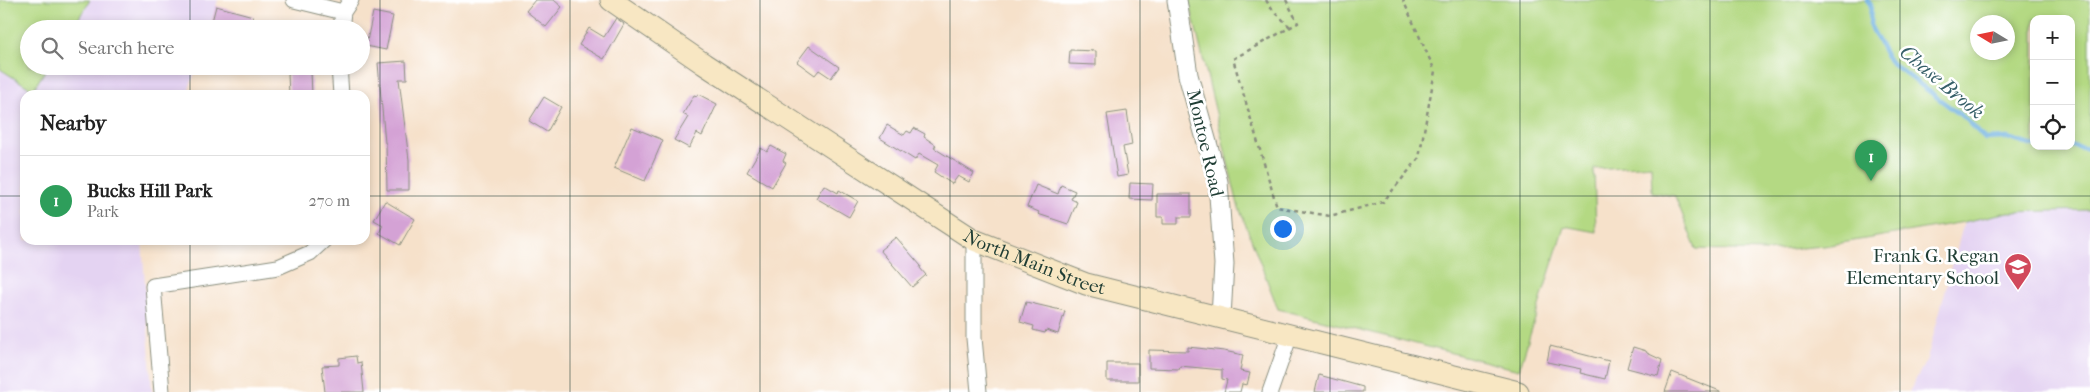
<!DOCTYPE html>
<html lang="en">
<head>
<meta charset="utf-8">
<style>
  :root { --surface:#fff; --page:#f2f2f2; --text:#222; --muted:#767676; --line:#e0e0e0; --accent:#d1495b }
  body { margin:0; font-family:"IM FELL French Canon",serif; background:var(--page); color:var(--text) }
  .controls { position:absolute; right:15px; top:15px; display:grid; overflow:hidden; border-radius:10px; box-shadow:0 2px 8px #0003 }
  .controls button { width:45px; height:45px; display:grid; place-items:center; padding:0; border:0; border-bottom:1px solid var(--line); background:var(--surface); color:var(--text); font:25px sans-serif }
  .compass { position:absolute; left:1970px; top:15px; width:45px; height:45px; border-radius:50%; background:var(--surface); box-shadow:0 2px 8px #0003; rotate:280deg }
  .you { position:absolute; left:1282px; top:228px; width:18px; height:18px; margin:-12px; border:4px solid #fff; border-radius:50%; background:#1a73e8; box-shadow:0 0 0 8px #1a73e833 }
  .badge { display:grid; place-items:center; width:32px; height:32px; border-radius:50%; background:var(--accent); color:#fff; font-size:16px; font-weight:700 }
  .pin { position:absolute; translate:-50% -41px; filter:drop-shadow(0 1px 2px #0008) }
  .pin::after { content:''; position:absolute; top:26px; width:18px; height:15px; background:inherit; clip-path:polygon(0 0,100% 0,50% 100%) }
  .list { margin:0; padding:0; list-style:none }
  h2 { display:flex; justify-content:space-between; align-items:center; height:65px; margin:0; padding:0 20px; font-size:21px }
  h2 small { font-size:16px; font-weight:400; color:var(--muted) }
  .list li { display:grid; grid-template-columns:32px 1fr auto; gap:15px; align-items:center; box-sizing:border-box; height:90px; padding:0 20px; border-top:1px solid var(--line) }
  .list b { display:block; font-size:19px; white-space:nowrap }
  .list p { margin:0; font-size:16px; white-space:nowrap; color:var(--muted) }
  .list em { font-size:16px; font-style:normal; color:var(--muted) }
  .icon { flex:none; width:28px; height:28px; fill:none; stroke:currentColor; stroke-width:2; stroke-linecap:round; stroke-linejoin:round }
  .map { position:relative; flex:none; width:2090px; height:392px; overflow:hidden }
  .search { position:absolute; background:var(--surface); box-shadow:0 2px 8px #0003; left:20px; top:20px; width:350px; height:55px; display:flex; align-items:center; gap:12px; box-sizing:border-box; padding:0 18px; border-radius:28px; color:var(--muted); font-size:19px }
  .panel { position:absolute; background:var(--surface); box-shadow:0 2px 8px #0003; left:20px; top:90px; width:350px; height:155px; border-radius:15px }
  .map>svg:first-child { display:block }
  .built { fill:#e4d3f2 }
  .green { fill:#b4d983; stroke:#6a8b5c; fill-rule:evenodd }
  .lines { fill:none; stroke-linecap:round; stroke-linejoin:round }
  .stream { stroke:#6bafe0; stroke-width:4.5 }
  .building { fill:#d4a2d5 }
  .minor-casing { stroke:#8a8f7f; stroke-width:17 }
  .tertiary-casing { stroke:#8a8f7f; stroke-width:21 }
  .secondary-casing { stroke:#8a8f7f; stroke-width:23 }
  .path { stroke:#8a8f7f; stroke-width:2.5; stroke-dasharray:4 4; stroke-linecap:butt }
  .minor { stroke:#fff; stroke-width:15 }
  .tertiary { stroke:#fff; stroke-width:19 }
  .secondary { stroke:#f8e7c3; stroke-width:21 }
  .grid { fill:none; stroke:#1f3d34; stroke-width:1; stroke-opacity:0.55 }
  .labels { text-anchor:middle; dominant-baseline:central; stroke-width:5; stroke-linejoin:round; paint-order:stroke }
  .street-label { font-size:19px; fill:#1f3d34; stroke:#fff }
  .poi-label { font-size:19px; fill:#1f3d34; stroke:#fff; text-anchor:end }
  .water-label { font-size:20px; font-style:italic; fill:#365f68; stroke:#fff }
</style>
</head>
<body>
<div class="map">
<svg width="2090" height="392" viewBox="0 0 2090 392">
  <rect width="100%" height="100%" fill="#fff"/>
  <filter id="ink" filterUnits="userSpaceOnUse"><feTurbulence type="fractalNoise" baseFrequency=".02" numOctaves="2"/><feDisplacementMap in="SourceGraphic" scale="10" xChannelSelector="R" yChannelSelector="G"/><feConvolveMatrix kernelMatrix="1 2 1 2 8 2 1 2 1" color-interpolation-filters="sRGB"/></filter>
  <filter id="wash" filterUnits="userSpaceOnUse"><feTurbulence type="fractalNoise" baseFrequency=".0096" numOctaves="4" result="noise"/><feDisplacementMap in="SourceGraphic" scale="20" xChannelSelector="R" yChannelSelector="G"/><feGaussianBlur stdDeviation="1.12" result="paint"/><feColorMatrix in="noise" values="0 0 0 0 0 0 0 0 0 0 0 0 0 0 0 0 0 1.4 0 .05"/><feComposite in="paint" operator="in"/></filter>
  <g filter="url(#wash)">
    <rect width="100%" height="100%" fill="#f6e1ca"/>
    <path class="built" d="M 0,0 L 218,0 L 209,29 L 29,29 L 29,66 L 197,66 L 187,95 L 25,95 L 25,240 L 142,240 L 152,392 L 0,392 Z
      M 2090,210 L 2090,392 L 1909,392 L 1927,359 L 1964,222 L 2008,212 Z"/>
    <path class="green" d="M 0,0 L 90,0 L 72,29 L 29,29 L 29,66 L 48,66 L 33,90 L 0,69 Z
      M 1189,0 L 2090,0 L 2090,210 L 2008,212 L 1964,222 L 1824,246 L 1766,251 L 1696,249 L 1675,196 L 1652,192 L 1651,165 L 1594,169 L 1596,232 L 1564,226 L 1519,370 L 1278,309 L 1238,205 ZM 2034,19 L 2071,19 L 2071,146 L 2034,146 ZM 2008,22 L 2008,52 L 1978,52 L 1978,22 Z"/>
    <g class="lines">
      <path class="stream" d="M 1867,0 L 1871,5 L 1870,25 L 1889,61 L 1967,120 L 1985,139 L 2007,138 L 2034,146
        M 2037,146 L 2048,149 L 2065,146
        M 2071,146 L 2090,149"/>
    </g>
    <g id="blocks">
      <path class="building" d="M 535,0 L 554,0 L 562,7 L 546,27 L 526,11 Z
        M 216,6 L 253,16 L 249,29 L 210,29 Z
        M 373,12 L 393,16 L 386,50 L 366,46 Z
        M 616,18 L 624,24 L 604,59 L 579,45 L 589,28 L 604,37 Z
        M 809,46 L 839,67 L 831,78 L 819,70 L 815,75 L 797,62 Z
        M 1070,50 L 1096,51 L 1096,65 L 1069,64 Z
        M 406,61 L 407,79 L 399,79 L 409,160 L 409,190 L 387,190 L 386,143 L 385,143 L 378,63 Z
        M 311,72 L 312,95 L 289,95 L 288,74 Z
        M 698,94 L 717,104 L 702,136 L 697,133 L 689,148 L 674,140 L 688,117 L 683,114 L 694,95 L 697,96 Z
        M 544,97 L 561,107 L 547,132 L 529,121 Z
        M 1127,111 L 1132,145 L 1123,147 L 1128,175 L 1117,177 L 1107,114 Z
        M 887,125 L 904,135 L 907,131 L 911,133 L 914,128 L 925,134 L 924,137 L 936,145 L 934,148 L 974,173 L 969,182 L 958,176 L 952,184 L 934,172 L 938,165 L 919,154 L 915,160 L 880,138 Z
        M 632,127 L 663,140 L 645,181 L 614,168 Z
        M 771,146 L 786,154 L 783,161 L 786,163 L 772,187 L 747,172 L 761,148 L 767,152 Z
        M 1130,183 L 1153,184 L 1152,200 L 1129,199 Z
        M 824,185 L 838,193 L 839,190 L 858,201 L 849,217 L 816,198 Z
        M 1036,185 L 1058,194 L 1061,185 L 1075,191 L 1071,199 L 1077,202 L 1068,224 L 1038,214 L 1039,212 L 1027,207 Z
        M 1157,194 L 1191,194 L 1191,217 L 1178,217 L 1178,224 L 1163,224 L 1163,217 L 1157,217 Z
        M 385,201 L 415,219 L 400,245 L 379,233 L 383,225 L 374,220 Z
        M 896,237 L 921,266 L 920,268 L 926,275 L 912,287 L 880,250 Z
        M 1026,302 L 1065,311 L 1058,334 L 1046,330 L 1045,333 L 1033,330 L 1034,326 L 1020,322 Z
        M 1550,346 L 1609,361 L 1605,379 L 1580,373 L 1581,369 L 1547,362 Z
        M 1188,347 L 1224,351 L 1243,355 L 1240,371 L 1250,373 L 1247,385 L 1242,384 L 1240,392 L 1224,392 L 1227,380 L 1222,379 L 1222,370 L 1180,366 L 1179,369 L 1149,368 L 1149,350 L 1188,351 Z
        M 1633,347 L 1646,351 L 1647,353 L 1662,360 L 1658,376 L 1627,368 Z
        M 356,356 L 357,363 L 361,362 L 364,392 L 325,392 L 322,366 L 339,365 L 339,358 Z
        M 1107,363 L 1138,363 L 1138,381 L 1107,381 Z
        M 1672,372 L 1720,391 L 1720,392 L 1665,392 Z
        M 1319,375 L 1363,387 L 1363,392 L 1315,392 Z"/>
    </g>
  </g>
  <g filter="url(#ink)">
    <use href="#blocks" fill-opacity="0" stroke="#8a8f7f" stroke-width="1"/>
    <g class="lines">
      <defs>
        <path id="minor" d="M 294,0 L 343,12
          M 341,29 L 343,12 L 351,0
          M 339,66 L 341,95
          M 974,240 L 974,338 L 979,392
          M 162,392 L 153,286 L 278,267 L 310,253 L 324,240
          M 1270,392 L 1290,335"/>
        <path id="tertiary" d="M 1177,0 L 1188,75 L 1218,182 L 1224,264 L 1221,317"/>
        <g id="secondary">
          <path id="s1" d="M 611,0 L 704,64 L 974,240 L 1086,284 L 1518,392"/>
        </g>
      </defs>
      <use href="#minor" class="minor-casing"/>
      <use href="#tertiary" class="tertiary-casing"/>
      <use href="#secondary" class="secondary-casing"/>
      <path class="path" d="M 1266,0 L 1270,7 L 1290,27
        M 1286,0 L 1298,23 L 1233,59 L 1277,207 L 1330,216 L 1383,202 L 1419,158 L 1435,71 L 1403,0"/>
      <use href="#minor" class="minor"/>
      <use href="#tertiary" class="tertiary"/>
      <use href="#secondary" class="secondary"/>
    </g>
  </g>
  <path class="grid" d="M 190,0 L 190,29M 380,0 L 380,392M 570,0 L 570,392M 760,0 L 760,392M 950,0 L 950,392M 1140,0 L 1140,392M 1330,0 L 1330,392M 1520,0 L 1520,392M 1710,0 L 1710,392M 1900,0 L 1900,392M 190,66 L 190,95M 0,196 L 25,196M 365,196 L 2090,196M 190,240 L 190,392"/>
  <defs>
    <symbol id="school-pin" viewBox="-11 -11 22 30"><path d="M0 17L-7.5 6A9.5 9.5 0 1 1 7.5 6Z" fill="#d1495b" stroke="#fff"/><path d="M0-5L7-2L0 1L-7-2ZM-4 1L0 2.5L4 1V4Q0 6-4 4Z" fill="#fff"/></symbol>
  </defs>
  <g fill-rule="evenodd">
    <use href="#school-pin" x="2002" y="251" width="32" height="43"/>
  </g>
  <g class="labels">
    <g class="street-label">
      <text transform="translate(1205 143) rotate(77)">Montoe Road</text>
      <text stroke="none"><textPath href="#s1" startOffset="500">North Main Street</textPath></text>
    </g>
    <g class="poi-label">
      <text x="1999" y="256">Frank G. Regan<tspan x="1999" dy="22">Elementary School</tspan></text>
    </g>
    <g class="water-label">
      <text transform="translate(1942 82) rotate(40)">Chase Brook</text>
    </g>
  </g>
</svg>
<div class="controls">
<button>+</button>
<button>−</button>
<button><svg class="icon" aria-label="locate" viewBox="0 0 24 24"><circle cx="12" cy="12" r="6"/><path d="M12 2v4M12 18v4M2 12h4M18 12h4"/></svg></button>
</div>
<svg class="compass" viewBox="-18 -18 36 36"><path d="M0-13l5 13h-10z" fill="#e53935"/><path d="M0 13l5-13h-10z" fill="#767676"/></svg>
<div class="you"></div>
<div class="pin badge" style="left:1871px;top:181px;background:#2e9e5b">1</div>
<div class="search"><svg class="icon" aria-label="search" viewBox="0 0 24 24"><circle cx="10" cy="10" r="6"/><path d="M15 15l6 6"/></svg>Search here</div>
<section class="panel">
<h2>Nearby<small></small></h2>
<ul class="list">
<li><span class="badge" style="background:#2e9e5b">1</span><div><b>Bucks Hill Park</b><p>Park</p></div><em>270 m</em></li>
</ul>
</section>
</div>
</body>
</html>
